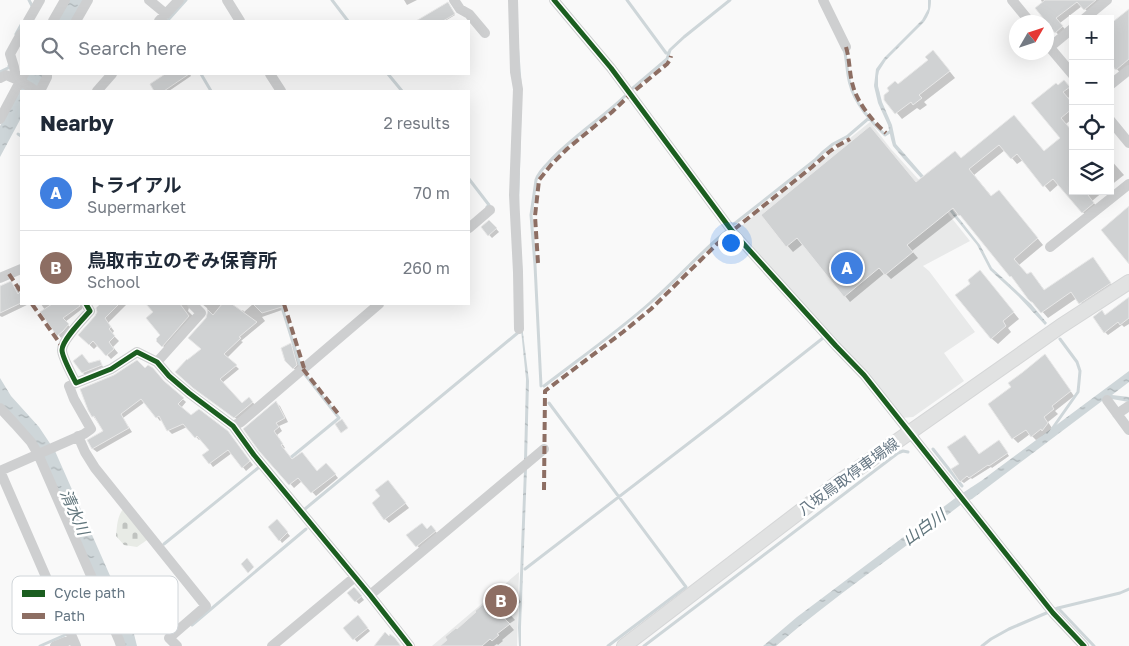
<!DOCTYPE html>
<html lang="en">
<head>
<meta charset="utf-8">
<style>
  :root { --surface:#fff; --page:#f2f2f3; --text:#1f2937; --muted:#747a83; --line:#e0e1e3; --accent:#b45309 }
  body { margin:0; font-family:"Golos Text","Noto Sans JP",sans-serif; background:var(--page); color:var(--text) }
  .controls { position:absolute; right:15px; top:15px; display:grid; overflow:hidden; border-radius:0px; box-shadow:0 5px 20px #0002 }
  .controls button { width:45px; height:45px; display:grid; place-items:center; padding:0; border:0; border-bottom:1px solid var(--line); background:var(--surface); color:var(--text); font:25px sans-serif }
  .compass { position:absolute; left:1009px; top:15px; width:45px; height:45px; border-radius:50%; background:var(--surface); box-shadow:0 5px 20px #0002; rotate:51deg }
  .you { position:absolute; left:730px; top:242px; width:18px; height:18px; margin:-12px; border:4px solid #fff; border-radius:50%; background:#1a73e8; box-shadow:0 0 0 8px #1a73e833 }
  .badge { display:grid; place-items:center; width:32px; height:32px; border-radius:50%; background:var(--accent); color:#fff; font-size:16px; font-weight:700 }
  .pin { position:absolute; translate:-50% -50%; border:2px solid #fff; box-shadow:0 1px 5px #0006 }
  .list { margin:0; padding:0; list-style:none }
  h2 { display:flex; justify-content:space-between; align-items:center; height:65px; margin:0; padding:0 20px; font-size:21px }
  h2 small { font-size:16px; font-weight:400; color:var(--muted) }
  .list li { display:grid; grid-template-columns:32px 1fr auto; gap:15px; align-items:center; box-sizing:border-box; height:75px; padding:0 20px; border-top:1px solid var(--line) }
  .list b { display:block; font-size:19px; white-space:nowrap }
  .list p { margin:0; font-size:16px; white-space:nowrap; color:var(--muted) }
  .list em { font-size:16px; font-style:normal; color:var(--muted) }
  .icon { flex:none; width:28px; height:28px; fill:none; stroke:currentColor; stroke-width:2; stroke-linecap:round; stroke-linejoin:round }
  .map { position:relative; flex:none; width:1129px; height:646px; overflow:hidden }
  .search { position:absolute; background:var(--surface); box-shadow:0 5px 20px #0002; left:20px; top:20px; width:450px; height:55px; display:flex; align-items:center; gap:12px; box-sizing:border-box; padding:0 18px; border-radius:0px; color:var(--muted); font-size:19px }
  .panel { position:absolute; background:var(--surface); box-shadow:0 5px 20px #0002; left:20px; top:90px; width:450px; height:215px; border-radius:0px }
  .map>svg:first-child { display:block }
  .built { fill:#e8e9e9 }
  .cemetery { fill:url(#cemetery-stones) }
  .water { fill:url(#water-ripples) }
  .shadow { fill:#0003 }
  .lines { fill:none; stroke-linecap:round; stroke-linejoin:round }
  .stream { stroke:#ced6d9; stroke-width:3 }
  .building { fill:#d0d2d3; stroke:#e8e8e8 }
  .major-casing { stroke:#d5d6d7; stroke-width:16 }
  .minor { stroke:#cecfd0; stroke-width:10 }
  .major { stroke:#e1e2e2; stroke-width:14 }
  .quiet { stroke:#8d6e63; stroke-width:4; stroke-dasharray:8 4; stroke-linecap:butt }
  .cycleway-casing { stroke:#fff; stroke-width:8 }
  .cycleway { stroke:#1b5e20; stroke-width:5 }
  .labels { text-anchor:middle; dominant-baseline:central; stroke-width:5; stroke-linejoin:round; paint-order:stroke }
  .street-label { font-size:15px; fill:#657683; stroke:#fff }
  .water-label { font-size:16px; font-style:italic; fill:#60757c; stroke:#fff }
  .key { fill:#fff; stroke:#d1d6da; stroke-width:1 }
  .key-label { font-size:14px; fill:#657683 }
</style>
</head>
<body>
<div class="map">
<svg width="1129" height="646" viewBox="0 0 1129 646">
  <defs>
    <pattern id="cemetery-stones" width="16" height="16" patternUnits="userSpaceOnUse" patternTransform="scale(1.25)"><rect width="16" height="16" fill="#e8ebe6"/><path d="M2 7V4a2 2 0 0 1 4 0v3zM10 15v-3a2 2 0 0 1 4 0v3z" fill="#c0c3c0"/></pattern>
    <pattern id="water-ripples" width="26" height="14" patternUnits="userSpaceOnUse" patternTransform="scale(1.25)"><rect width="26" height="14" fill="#ced6d9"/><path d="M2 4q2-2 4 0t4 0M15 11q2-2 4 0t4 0" fill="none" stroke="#abb2b5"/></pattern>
  </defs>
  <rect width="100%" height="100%" fill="#f9f9f9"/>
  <path class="built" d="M 870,122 L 891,149 L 938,201 L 970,241 L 923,266 L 929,271 L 975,332 L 944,353 L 964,381 L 913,417 L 901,418 L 735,231 Z
    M 519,572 L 517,646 L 432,646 Z"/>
  <path class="cemetery" d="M 124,508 L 147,540 L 137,547 L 124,545 L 116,536 C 117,526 117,516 124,508 Z"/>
  <path class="water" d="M 69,0 L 86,0 L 74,21 L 57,21 Z
    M 928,0 L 931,0 C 931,9 929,15 924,22 L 886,60 L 879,71 L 878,76 L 878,86 L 882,102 L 892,125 L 896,144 L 943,198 L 980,245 L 992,268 L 1031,304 L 1047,323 L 1045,325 L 1018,296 L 990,270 L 977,245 L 939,198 L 903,158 L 893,146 L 891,139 L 888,125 L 878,103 L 874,86 L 876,69 L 884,58 L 922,20 L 928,9 Z
    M 517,21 L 522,88 L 519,211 L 523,281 L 523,333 L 529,381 L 527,460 L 524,461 L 526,379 L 520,320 L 516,203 Z
    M 28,74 L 45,74 L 36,91 L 21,91 L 21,118 L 0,157 L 0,126 Z
    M 1129,371 L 1129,382 L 1112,395 L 1129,397 L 1129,402 L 1106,398 L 972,499 L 963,503 C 901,551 836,595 776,646 L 763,646 L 797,617 L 958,496 L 981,481 Z
    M 0,378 L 11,396 L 39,427 L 55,451 L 115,587 L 134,634 L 137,646 L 124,646 L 49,469 L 0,403 Z
    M 527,468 L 521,627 L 521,646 L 519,646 L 518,628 L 524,470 Z"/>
  <path class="shadow" d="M 404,0 L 417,0 L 407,5 Z
    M 1041,0 L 1102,0 L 1090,14 L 1082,6 L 1060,23 L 1067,32 L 1060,37 L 1056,32 Z
    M 448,4 L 455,15 L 445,21 L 422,21 L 421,20 Z
    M 1129,10 L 1129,69 L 1122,75 L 1116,68 L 1110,72 L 1110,26 Z
    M 939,58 L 955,78 L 924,102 L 927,105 L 920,110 L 917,108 L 902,119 L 886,100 L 898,85 Z
    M 168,74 L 190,74 L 191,76 L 169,91 L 156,91 L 151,84 Z
    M 1064,82 L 1073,91 L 1073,94 L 1068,98 L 1073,105 L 1073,118 L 1066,124 L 1073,191 L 1104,191 L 1092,201 L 1099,209 L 1088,218 L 1059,184 L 1050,192 L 1023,160 L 1017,164 L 1005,150 L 974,175 L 992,197 L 1004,197 L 1043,245 L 1019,265 L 1027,275 L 1031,273 L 1036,279 L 1045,291 L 1098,265 L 1115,289 L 1086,309 L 1077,298 L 1048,318 L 1011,276 L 966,221 L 959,214 L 912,251 L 918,258 L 891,279 L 885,273 L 850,302 L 803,244 L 793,252 L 762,216 L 916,183 L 962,160 L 1014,116 L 1047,157 L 1062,138 L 1058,87 Z
    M 1110,159 L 1124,175 L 1110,186 Z
    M 492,224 L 499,232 L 492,238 L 482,227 Z
    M 986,278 L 1019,319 L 1008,328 L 1011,332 L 998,344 L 991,338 L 972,284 Z
    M 11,282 L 15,288 L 21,284 L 21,304 L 29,304 L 2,317 L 0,316 L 0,287 Z
    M 1129,299 L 1129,324 L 1124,327 L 1122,325 L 1108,335 L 1105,332 L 1106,316 Z
    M 41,304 L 83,304 L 82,309 L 65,322 L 71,328 L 61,338 L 42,312 L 45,310 Z
    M 102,304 L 125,304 L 126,305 L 108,323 L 114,331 L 112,334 L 119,341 L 113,347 L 118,353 L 111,359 L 98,345 L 94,349 L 79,335 L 98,313 L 98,309 Z
    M 148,304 L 190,304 L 188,311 L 194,317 L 166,349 L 158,341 L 161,335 L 155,312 Z
    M 202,304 L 229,304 L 241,312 L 243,310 L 244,312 L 253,304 L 280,304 L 282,310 L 262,317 L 265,321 L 241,341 L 243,342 L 227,358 L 239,369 L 222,383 L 242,404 L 249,398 L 256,406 L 238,420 L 198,391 L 207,318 L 209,314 L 207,308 Z
    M 291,345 L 294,347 L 300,368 L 296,371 L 287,360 Z
    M 1049,360 L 1074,396 L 1055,411 L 1058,414 L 1048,422 L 1052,428 L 1047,434 L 1046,433 L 1036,440 L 1030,434 L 1018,443 L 1013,438 L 989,404 Z
    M 101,363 L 103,367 L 85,375 L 83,373 L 89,365 Z
    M 145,370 L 166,384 L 186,402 L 181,408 L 191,417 L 231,436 L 253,465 L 246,471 L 232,453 L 213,467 L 210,463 L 211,450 L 201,439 L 199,440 L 187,427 L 172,434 L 168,430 L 162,419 L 160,421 L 145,402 L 123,418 L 132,432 L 97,452 L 93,449 L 89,441 L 105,432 L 93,416 Z
    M 276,403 L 280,406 L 288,422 L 279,426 L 282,431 L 277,435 L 285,448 L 283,449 L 292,460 L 317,472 L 330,468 L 338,478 L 316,496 L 302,481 L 294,488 L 260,450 Z
    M 1001,444 L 1009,456 L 992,468 L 991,467 L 972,479 L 971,478 L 964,483 L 961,481 L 960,464 Z
    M 392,486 L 409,508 L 389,523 L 385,519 L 382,496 Z
    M 277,521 L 290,536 L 282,543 L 280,540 Z
    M 427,530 L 434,530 L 438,534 L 420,549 L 408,535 Z
    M 357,591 L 364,600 L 359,604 L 348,593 Z
    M 513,591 L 521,602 L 508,612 L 515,620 L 509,624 L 514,630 L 502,640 L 503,641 L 498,645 L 497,644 L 494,646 L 442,646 L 457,630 Z
    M 360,619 L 370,631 L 357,642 L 345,628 Z"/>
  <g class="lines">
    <path class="stream" d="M 29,0 L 32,6
      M 332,0 L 348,21
      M 627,0 L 666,53 L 669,53
      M 169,21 L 168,20 L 186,0
      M 16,34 L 21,25
      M 843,48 L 845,53 C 847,63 847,74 850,84 C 854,102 872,123 885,135 L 891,131
      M 0,72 L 10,67 L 9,66
      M 201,74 L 211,91
      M 388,74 L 402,91
      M 633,88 L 667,59 L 670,50 L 684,37 L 730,0
      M 18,134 L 21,136
      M 469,179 L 489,205 L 487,207
      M 734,224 L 815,160 L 822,153 L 833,144 L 848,136 L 869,118
      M 281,304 L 300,365 L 301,364
      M 541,386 L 535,265 L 531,215 L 536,180 C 538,173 544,167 549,162 C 572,137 601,119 625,96
      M 544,386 C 579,359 616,333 650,303 C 677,280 700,252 728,230
      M 549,403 L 686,587 L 608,646
      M 1052,429 L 1078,392 L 1079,382 L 1080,371 L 1077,362 L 1060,339
      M 933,449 L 962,486
      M 289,459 L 339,418 L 303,372
      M 305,509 L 520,331
      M 164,544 L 258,468
      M 525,569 L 724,416 L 823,338
      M 1058,608 L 1094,646
      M 192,625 L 306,529
      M 75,633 L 106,619
      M 40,646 L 65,635
      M 644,646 L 898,453 L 903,451 L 908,452
      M 982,646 L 991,639 L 1009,629 L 1058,608 L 1120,593 L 1129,589"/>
  </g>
  <path class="building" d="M 1045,0 L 1096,0 L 1084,10 L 1077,2 L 1056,18 L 1063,26 L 1055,33 L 1035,8 Z
    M 448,2 L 455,14 L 443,21 L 416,21 Z
    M 1129,9 L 1129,59 L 1116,70 L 1110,63 L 1110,24 Z
    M 933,50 L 950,71 L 919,95 L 922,98 L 913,105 L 911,102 L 895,114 L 884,100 L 884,95 L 889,91 L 887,88 L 895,81 L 898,84 L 928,60 L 925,57 Z
    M 165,74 L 189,74 L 164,91 L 154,91 L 150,84 Z
    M 1064,80 L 1070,87 L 1063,92 L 1073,104 L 1073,108 L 1061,118 L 1073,132 L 1073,191 L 1085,191 L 1094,203 L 1082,213 L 1053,179 L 1043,187 L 1017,154 L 1011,159 L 999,145 L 969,169 L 991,196 L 999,190 L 1038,238 L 1014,259 L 1027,274 L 1031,272 L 1044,290 L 1093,257 L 1111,283 L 1079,304 L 1071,292 L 1041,313 L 1032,302 L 1031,302 L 1028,299 L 1011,276 L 1010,277 L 960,215 L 959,216 L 953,208 L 907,245 L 913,252 L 885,275 L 879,268 L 844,297 L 797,238 L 786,247 L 761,215 L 870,126 L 916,182 L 955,151 L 961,158 L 1014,115 L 1044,151 L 1060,138 L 1031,103 L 1056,83 L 1058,85 Z
    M 1129,206 L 1129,264 L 1101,230 Z
    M 489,220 L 497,228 L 488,236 L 481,227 Z
    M 980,270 L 1014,312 L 1003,321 L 1006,326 L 991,339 L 955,295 L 970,284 L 968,280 Z
    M 11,281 L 18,294 L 21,291 L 21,303 L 0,313 L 0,286 Z
    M 1129,297 L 1129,318 L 1120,325 L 1118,322 L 1104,333 L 1093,317 L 1102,310 L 1105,315 Z
    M 52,304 L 79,304 L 80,306 L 63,318 L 69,324 L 63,331 L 57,336 L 40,312 Z
    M 100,304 L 119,304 L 105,318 L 111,327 L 109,329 L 115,336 L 109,342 L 114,349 L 106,356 L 93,341 L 89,345 L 78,335 L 95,316 L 97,312 L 96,308 Z
    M 146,304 L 180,304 L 189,316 L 162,347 L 156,341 L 157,340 L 156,339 L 160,335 L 146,318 L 153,312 Z
    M 222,304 L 232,304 L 257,322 L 239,337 L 241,338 L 224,354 L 237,365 L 220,379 L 242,403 L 249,397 L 253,402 L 234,418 L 193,388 L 175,372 L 187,359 L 187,360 L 201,349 L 188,338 L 206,318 L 208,310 L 213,315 Z
    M 253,304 L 284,304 L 285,306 L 262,313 Z
    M 291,343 L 297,365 L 293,369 L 285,361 L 281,348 Z
    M 82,354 L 89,363 L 100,360 L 102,365 L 82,373 L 73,361 Z
    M 1045,354 L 1071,391 L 1052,406 L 1054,409 L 1044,417 L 1048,423 L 1042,431 L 1041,429 L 1031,437 L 1026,430 L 1012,439 L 988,404 L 1011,387 L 1008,383 L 1023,372 Z
    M 137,360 L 145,368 L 148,365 L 153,368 L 164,381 L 184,398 L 178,404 L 191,415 L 199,409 L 228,431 L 250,461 L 242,468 L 228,450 L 209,464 L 202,455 L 209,450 L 197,436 L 195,438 L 183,424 L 167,431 L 159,416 L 156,418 L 141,399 L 121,414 L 129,428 L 92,449 L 87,440 L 103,431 L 94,416 L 92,417 L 88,410 L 80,389 L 114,375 Z
    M 276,401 L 285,418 L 276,423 L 279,427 L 274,431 L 283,444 L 281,445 L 292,459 L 302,452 L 317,471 L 326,463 L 336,474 L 311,493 L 298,478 L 289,485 L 259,451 L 243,429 Z
    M 342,419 L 348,428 L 341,433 L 335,424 Z
    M 965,435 L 979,454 L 999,440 L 1008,453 L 989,466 L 988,465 L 969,478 L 967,476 L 960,482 L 951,469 L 959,464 L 947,447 Z
    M 388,480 L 406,503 L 384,520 L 372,503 L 380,496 L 375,490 Z
    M 277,519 L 288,532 L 279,541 L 268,527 Z
    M 422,523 L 427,529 L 431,525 L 436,531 L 416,547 L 406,535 Z
    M 247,558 L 254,567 L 248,573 L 241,564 Z
    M 507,584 L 516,595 L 503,606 L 510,614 L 504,618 L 510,624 L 497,634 L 499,635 L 492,641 L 490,639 L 482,646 L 440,646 L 447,640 L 445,637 L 456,628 L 457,629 L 476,612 L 475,611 Z
    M 354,587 L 362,596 L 355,602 L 347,593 Z
    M 358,615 L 368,628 L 353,640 L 343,628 Z
    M 385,632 L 389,636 L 390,634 L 395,638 L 401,646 L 374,646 Z"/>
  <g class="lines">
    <defs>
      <path id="major" d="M 624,646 L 836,484 L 1061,326 L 1129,282"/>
    </defs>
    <use href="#major" class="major-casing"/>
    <path class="minor" d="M 149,0 L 166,14
      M 227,0 L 240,21
      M 454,0 L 460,9 L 469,14 L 485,33
      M 513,0 L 515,72 L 518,89 L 514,195 L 518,272 L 519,329
      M 554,0 L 611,68 L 732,231 L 836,346 L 864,375 L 1053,613 L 1084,646
      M 823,0 L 846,47
      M 1012,0 L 1030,22
      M 1084,19 L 1107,0
      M 28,21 L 40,0
      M 53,21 L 65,0
      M 76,21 L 88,0
      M 159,21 L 179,0
      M 1046,43 L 1073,75
      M 1050,47 L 1073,28
      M 270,74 L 281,91
      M 0,78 L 6,75 L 20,81 L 36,91
      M 16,79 L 14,67 L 10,54 L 21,34
      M 1110,85 L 1129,70
      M 40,91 L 47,77 L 47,74
      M 97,91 L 112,74
      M 0,119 L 24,74
      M 1110,120 L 1129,143
      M 469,228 L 490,210
      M 1050,247 L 1129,184
      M 0,278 L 21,269
      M 86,304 L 90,311 C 83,319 62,340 62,350 C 62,357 72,375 76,383 L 111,369 L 137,352 L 157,362 L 169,376 L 189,393 L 233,426 L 254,455 L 370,595 L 410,646
      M 157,362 L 201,313 L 192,304
      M 1107,400 L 1129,430
      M 0,408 L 15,424 L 31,442 L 38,454 L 119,640 L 121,646
      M 1117,414 L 1129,406
      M 233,426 L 241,422 L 379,304
      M 78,436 L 85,452 L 95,468 L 206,606 L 169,638 L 177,646
      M 0,471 L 76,646
      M 0,471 L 84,434 L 91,429 L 74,399 L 69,386 L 76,383
      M 370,595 L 544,449
      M 55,646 L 72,639
      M 272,646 L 355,577"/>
    <use href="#major" class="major"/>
    <path class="quiet" d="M 846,47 C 850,60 849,73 853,86 C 857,102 873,122 886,133
      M 538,263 L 535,216 L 539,180 L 551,165 L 567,149 L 612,112 L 633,92 L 667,64 L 670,60 L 671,56
      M 9,274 L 21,292
      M 32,304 L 63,348
      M 284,304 L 304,368
      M 303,369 L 340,416
      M 544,490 L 545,391 L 623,332 L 651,309 L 717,244 L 732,231 L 812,167 L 829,152 L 837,146 L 850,139"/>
    <defs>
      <path id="cycleway" d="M 554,0 L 611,68 L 732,231 L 836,346 L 864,375 L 1053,613 L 1084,646
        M 86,304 L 90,311 C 83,319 62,340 62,350 C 62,357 72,375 76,383 L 111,369 L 137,352 L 157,362 L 169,376 L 189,393 L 233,426 L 254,455 L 370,595 L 410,646"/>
    </defs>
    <use href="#cycleway" class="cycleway-casing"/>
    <use href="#cycleway" class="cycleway"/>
  </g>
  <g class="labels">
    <g class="street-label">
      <text transform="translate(848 476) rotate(-36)">八坂鳥取停車場線</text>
    </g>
    <g class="water-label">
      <text transform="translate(75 512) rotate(66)">清水川</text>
      <text transform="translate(924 527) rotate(-36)">山白川</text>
    </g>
  </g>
  <rect x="12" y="576" width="166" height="58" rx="8" class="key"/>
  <rect x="22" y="590" width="23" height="7" fill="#1b5e20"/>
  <rect x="22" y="613" width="23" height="6" fill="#8d6e63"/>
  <g class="key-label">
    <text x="54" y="598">Cycle path</text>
    <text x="54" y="621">Path</text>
  </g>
</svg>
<div class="controls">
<button>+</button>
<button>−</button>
<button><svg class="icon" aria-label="locate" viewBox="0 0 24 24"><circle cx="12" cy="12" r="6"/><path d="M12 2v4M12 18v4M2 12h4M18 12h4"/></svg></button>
<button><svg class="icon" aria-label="layers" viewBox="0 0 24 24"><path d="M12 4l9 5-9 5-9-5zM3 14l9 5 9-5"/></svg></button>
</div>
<svg class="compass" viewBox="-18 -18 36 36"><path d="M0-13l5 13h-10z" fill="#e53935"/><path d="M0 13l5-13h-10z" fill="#747a83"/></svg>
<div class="you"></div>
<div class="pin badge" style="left:847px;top:268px;background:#3f7fe0">A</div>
<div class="pin badge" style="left:501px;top:601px;background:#8d6e63">B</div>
<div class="search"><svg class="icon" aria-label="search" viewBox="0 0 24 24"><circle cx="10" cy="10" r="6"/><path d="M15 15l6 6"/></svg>Search here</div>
<section class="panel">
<h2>Nearby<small>2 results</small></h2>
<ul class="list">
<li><span class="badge" style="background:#3f7fe0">A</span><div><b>トライアル</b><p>Supermarket</p></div><em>70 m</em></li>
<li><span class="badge" style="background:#8d6e63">B</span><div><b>鳥取市立のぞみ保育所</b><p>School</p></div><em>260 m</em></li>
</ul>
</section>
</div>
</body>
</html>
